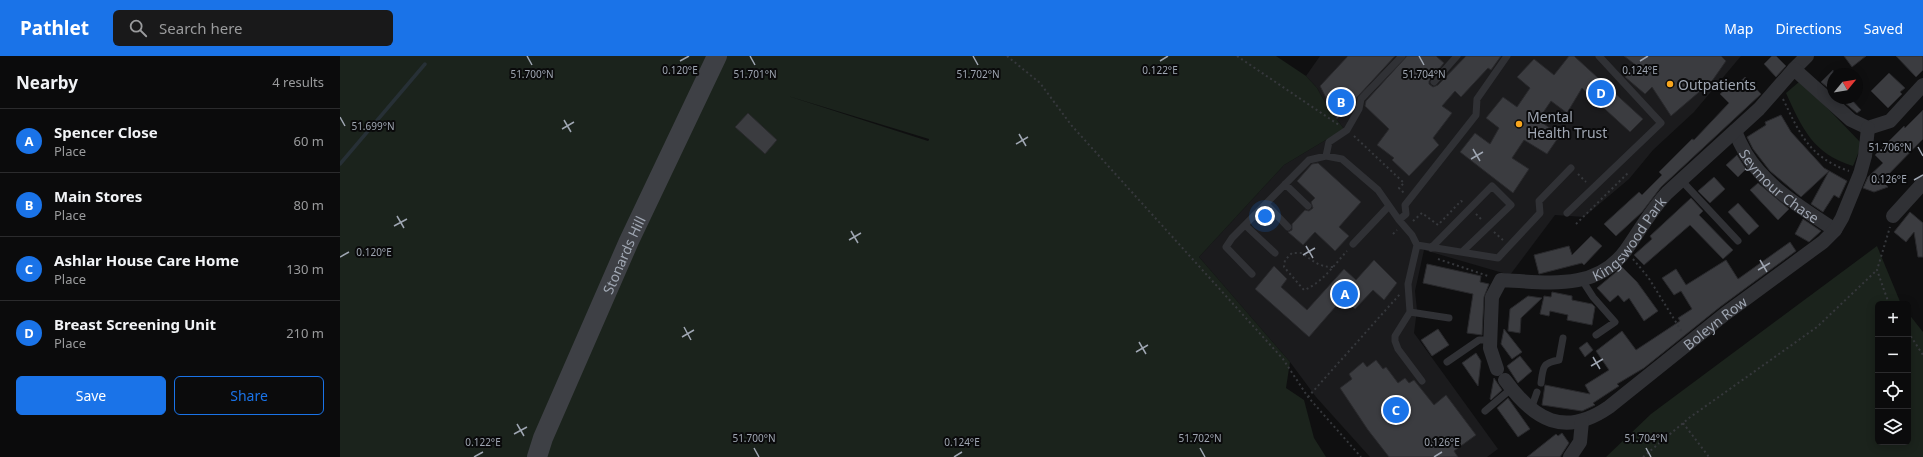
<!DOCTYPE html>
<html lang="en">
<head>
<meta charset="utf-8">
<style>
  :root { --surface:#0b0b0c; --page:#19191a; --text:#f1f3f6; --muted:#9a9b9d; --line:#2b2b2d; --accent:#1a73e8 }
  body { margin:0; font-family:"Noto Sans",sans-serif; background:var(--page); color:var(--text) }
  .controls { position:absolute; right:12px; bottom:12px; display:grid; overflow:hidden; border-radius:6px; box-shadow:0 2px 10px #0003 }
  .controls button { width:36px; height:36px; display:grid; place-items:center; padding:0; border:0; border-bottom:1px solid var(--line); background:var(--surface); color:var(--text); font:20px sans-serif }
  .compass { position:absolute; left:1487px; top:12px; width:36px; height:36px; border-radius:50%; background:var(--surface); box-shadow:0 2px 10px #0003; rotate:60deg }
  .you { position:absolute; left:925px; top:160px; width:14px; height:14px; margin:-10px; border:3px solid #fff; border-radius:50%; background:#1a73e8; box-shadow:0 0 0 6px #1a73e833 }
  .badge { display:grid; place-items:center; width:26px; height:26px; border-radius:50%; background:var(--accent); color:#fff; font-size:13px; font-weight:700 }
  .pin { position:absolute; translate:-50% -50%; border:2px solid #fff; box-shadow:0 1px 4px #0006 }
  .list { margin:0; padding:0; list-style:none }
  h2 { display:flex; justify-content:space-between; align-items:center; height:52px; margin:0; padding:0 16px; font-size:17px }
  h2 small { font-size:13px; font-weight:400; color:var(--muted) }
  .list li { display:grid; grid-template-columns:26px 1fr auto; gap:12px; align-items:center; box-sizing:border-box; height:64px; padding:0 16px; border-top:1px solid var(--line) }
  .list b { display:block; font-size:15px; white-space:nowrap }
  .list p { margin:0; font-size:13px; white-space:nowrap; color:var(--muted) }
  .list em { font-size:13px; font-style:normal; color:var(--muted) }
  .actions { display:flex; gap:8px; padding:12px 16px }
  .actions a { flex:1; padding:9px 0; border:1px solid var(--accent); border-radius:6px; text-align:center; font-size:14px; color:var(--accent) }
  .actions .main { background:var(--accent); color:#fff }
  .icon { flex:none; width:22px; height:22px; fill:none; stroke:currentColor; stroke-width:2; stroke-linecap:round; stroke-linejoin:round }
  .map { position:relative; flex:none; width:1583px; height:401px; overflow:hidden }
  header { display:flex; align-items:center; gap:24px; box-sizing:border-box; height:56px; padding:0 20px; background:var(--accent); color:#fff }
  header strong { font-size:19px }
  nav { display:flex; gap:22px; margin-inline-start:auto; font-size:14px }
  .search { width:280px; height:36px; background:var(--page); display:flex; align-items:center; gap:10px; box-sizing:border-box; padding:0 14px; border-radius:6px; color:var(--muted); font-size:15px }
  main { display:flex }
  aside { flex:1; background:var(--surface) }
  .map>svg:first-child { display:block }
  .built { fill:#1b1b1d }
  .green { fill:#1b231c; fill-rule:evenodd }
  .lines { fill:none; stroke-linecap:round; stroke-linejoin:round }
  .stream { stroke:#273036; stroke-width:3.5 }
  .building { fill:#3b3c40; stroke:#29292c }
  .path { stroke:#36383c; stroke-width:2; stroke-dasharray:2 3; stroke-linecap:butt }
  .lane { stroke:#303135; stroke-width:7 }
  .street { stroke:#303135; stroke-width:14 }
  .secondary { stroke:#3e4045; stroke-width:20 }
  .ticks { fill:none; stroke:#9fa6b2; stroke-width:1.5 }
  .poi-dot { fill:#f9a61d; stroke:#0a0a0b; stroke-width:1.5 }
  .labels { text-anchor:middle; dominant-baseline:central; stroke-width:4; stroke-linejoin:round; paint-order:stroke }
  .poi-label { font-size:14px; fill:#9fa6b2; stroke:#0a0a0b; text-anchor:start }
  .street-label { font-size:14px; fill:#9fa6b2; stroke:#0a0a0b }
  .ticks-label { font-size:10px; text-anchor:middle; fill:#9fa6b2; stroke:#0a0a0b; stroke-width:4; stroke-linejoin:round; paint-order:stroke }
</style>
</head>
<body>
<header>
<strong>Pathlet</strong>
<div class="search"><svg class="icon" aria-label="search" viewBox="0 0 24 24"><circle cx="10" cy="10" r="6"/><path d="M15 15l6 6"/></svg>Search here</div>
<nav><a>Map</a><a>Directions</a><a>Saved</a></nav>
</header>
<main>
<aside>
<h2>Nearby<small>4 results</small></h2>
<ul class="list">
<li><span class="badge">A</span><div><b>Spencer Close</b><p>Place</p></div><em>60 m</em></li>
<li><span class="badge">B</span><div><b>Main Stores</b><p>Place</p></div><em>80 m</em></li>
<li><span class="badge">C</span><div><b>Ashlar House Care Home</b><p>Place</p></div><em>130 m</em></li>
<li><span class="badge">D</span><div><b>Breast Screening Unit</b><p>Place</p></div><em>210 m</em></li>
</ul>
<div class="actions"><a class="main">Save</a><a>Share</a></div>
</aside>
<div class="map">
<svg width="1583" height="401" viewBox="0 0 1583 401">
  <rect width="100%" height="100%" fill="#0f0f10"/>
  <path class="built" d="M 980,0 L 1401,0 L 1354,56 L 1313,94 L 1289,123 L 1244,161 L 1215,159 L 1170,219 L 1084,194 L 1075,235 L 1077,254 L 1074,277 L 1158,393 L 1147,401 L 1030,401 L 976,341 L 950,306 L 859,201 L 944,109 L 1004,73 L 987,50 L 977,32 L 966,20 Z"/>
  <path class="green" d="M 0,0 L 370,0 L 188,401 L 0,401 Z
    M 379,0 L 936,0 L 966,20 L 977,32 L 987,50 L 1004,73 L 944,109 L 859,201 L 950,306 L 946,332 L 964,344 L 974,382 L 986,401 L 201,401 ZM 448,40 L 589,83 L 589,84 L 588,85 Z
    M 1459,26 L 1467,31 L 1522,88 L 1513,110 C 1473,98 1462,72 1446,37 Z
    M 1537,190 L 1561,248 L 1538,248 L 1538,386 L 1568,386 L 1568,257 L 1583,276 L 1583,401 L 1266,401 L 1311,358 Z"/>
  <g class="lines">
    <path class="stream" d="M 0,108 L 85,8"/>
  </g>
  <path class="building" d="M 1008,0 L 1055,0 L 997,63 L 980,30 Z
    M 1067,0 L 1096,0 L 1104,7 L 1089,25 L 1089,28 L 1093,31 L 1098,29 L 1126,0 L 1161,0 L 1151,14 L 1148,12 L 1121,41 L 1115,35 L 1102,50 L 1112,57 L 1093,82 L 1099,89 L 1069,120 L 1052,104 L 1054,102 L 1037,89 L 1049,73 L 1025,50 L 1026,45 Z
    M 1229,0 L 1234,0 L 1303,63 L 1290,76 L 1242,32 L 1227,57 L 1211,45 L 1198,64 L 1220,79 L 1207,98 L 1184,84 L 1172,102 L 1189,113 L 1173,137 L 1120,96 L 1135,77 L 1150,88 L 1159,72 L 1146,62 L 1163,41 L 1177,51 L 1190,32 L 1177,21 L 1194,3 L 1214,19 Z
    M 1284,0 L 1381,0 L 1386,5 L 1372,25 L 1331,60 L 1312,31 L 1305,38 L 1285,21 L 1297,10 Z
    M 1432,0 L 1436,0 L 1446,10 L 1436,21 L 1424,8 Z
    M 1504,0 L 1526,0 L 1512,11 Z
    M 1556,0 L 1583,0 L 1583,14 L 1576,21 Z
    M 1493,14 L 1493,36 L 1481,26 Z
    M 1549,17 L 1565,32 L 1560,36 L 1562,38 L 1548,52 L 1531,35 Z
    M 1405,21 L 1421,38 L 1321,131 L 1302,156 L 1276,180 L 1264,168 L 1299,136 L 1302,139 L 1322,119 L 1319,116 L 1352,83 L 1354,84 L 1389,47 L 1380,38 L 1388,31 L 1391,34 Z
    M 1508,42 L 1510,42 L 1521,54 L 1517,57 L 1504,46 Z
    M 1583,54 L 1583,83 L 1542,125 L 1548,131 L 1534,136 L 1523,132 L 1528,121 L 1543,107 L 1535,99 L 1564,70 L 1565,72 Z
    M 408,57 L 437,84 L 425,98 L 395,71 Z
    M 1441,59 L 1451,76 L 1484,112 L 1507,125 L 1499,142 L 1494,139 L 1483,156 L 1471,148 L 1489,115 L 1461,141 L 1430,115 L 1413,93 L 1407,81 L 1426,69 L 1425,66 Z
    M 1397,99 L 1406,113 L 1398,121 L 1386,109 Z
    M 978,107 L 1021,146 L 999,171 L 1009,180 L 995,195 L 975,176 L 963,189 L 948,176 L 952,174 L 952,168 L 965,154 L 969,155 L 973,152 L 971,146 L 975,142 L 957,125 L 972,108 Z
    M 1374,121 L 1385,133 L 1370,147 L 1358,135 Z
    M 1418,127 L 1449,153 L 1438,164 L 1410,134 Z
    M 1351,142 L 1363,155 L 1359,159 L 1393,194 L 1383,203 L 1350,169 L 1304,209 L 1294,199 L 1312,183 L 1310,180 Z
    M 1398,147 L 1419,170 L 1409,179 L 1388,156 Z
    M 1570,156 L 1583,167 L 1583,201 L 1578,201 L 1574,176 L 1566,186 L 1554,176 Z
    M 1463,163 L 1481,175 L 1469,186 L 1455,178 Z
    M 1251,180 L 1262,190 L 1244,209 L 1242,207 L 1199,218 L 1194,199 L 1229,190 L 1232,199 Z
    M 1450,186 L 1456,195 L 1380,251 L 1304,312 L 1277,328 L 1279,330 L 1253,347 L 1255,349 L 1242,355 L 1202,349 L 1205,329 L 1250,338 L 1245,329 L 1269,314 L 1256,295 L 1282,275 L 1296,294 L 1340,265 L 1338,262 L 1352,253 L 1341,235 L 1334,239 L 1322,222 L 1336,213 L 1346,229 L 1386,204 L 1398,223 Z
    M 1034,204 L 1057,227 L 1044,244 L 1033,234 L 1015,253 L 1003,242 L 969,281 L 915,233 L 934,210 L 947,223 L 941,231 L 967,254 L 1004,213 L 1016,224 Z
    M 1087,208 L 1141,220 L 1140,226 L 1149,228 L 1144,241 L 1142,279 L 1127,277 L 1133,238 L 1083,227 Z
    M 1282,211 L 1297,226 L 1318,255 L 1304,265 L 1289,242 L 1284,246 L 1278,239 L 1270,246 L 1257,232 Z
    M 1212,236 L 1232,240 L 1232,244 L 1252,248 L 1255,251 L 1252,269 L 1227,264 L 1228,259 L 1210,255 L 1209,260 L 1200,258 L 1204,240 L 1211,241 Z
    M 1188,240 L 1202,242 L 1181,262 L 1180,277 L 1168,275 L 1170,253 Z
    M 1098,273 L 1109,289 L 1092,300 L 1081,284 Z
    M 1164,273 L 1182,296 L 1172,303 L 1161,288 Z
    M 1247,286 L 1253,294 L 1245,301 L 1239,292 Z
    M 1136,297 L 1141,305 L 1138,330 L 1122,307 Z
    M 1180,300 L 1192,315 L 1178,327 L 1167,310 Z
    M 1036,304 L 1043,313 L 1046,311 L 1058,327 L 1065,322 L 1069,327 L 1074,324 L 1094,349 L 1106,339 L 1136,379 L 1114,395 L 1118,401 L 1049,401 L 1028,374 L 1000,332 L 1012,323 L 1009,318 L 1023,306 L 1027,311 Z
    M 1154,322 L 1162,334 L 1151,344 L 1150,343 Z
    M 1168,342 L 1190,373 L 1178,381 L 1157,352 Z
    M 1222,377 L 1229,387 L 1220,401 L 1187,401 L 1216,378 L 1218,380 Z"/>
  <g class="lines">
    <path class="path" d="M 667,0 L 700,27 L 732,70 L 943,303 L 968,341 L 1021,401
      M 897,0 L 999,69
      M 1443,43 C 1460,78 1469,101 1509,115
      M 1014,80 L 1064,127 L 1059,132 L 1064,137
      M 1238,118 L 1246,126
      M 1136,158 L 1143,165
      M 1073,165 L 1082,157 L 1098,169 L 1121,145 L 1124,147
      M 1236,168 L 1289,116
      M 1154,176 L 1163,184
      M 1053,178 L 1057,174
      M 1098,203 L 1148,220
      M 1293,203 L 1308,221 L 1342,276
      M 993,211 C 979,211 973,205 962,197 L 952,197 L 945,204 L 944,211 L 964,234 C 982,227 994,209 1007,195
      M 1549,248 L 1537,214 L 1550,171
      M 1568,276 L 1583,299
      M 968,341 L 1060,238
      M 1343,367 L 1369,401
      M 1303,401 L 1349,362 L 1477,271 L 1537,214"/>
    <path class="lane" d="M 1094,26 L 1117,0
      M 986,100 L 989,86 L 1007,74 L 1019,53 L 1021,43 L 1062,0
      M 1341,124 L 1398,185
      M 945,128 L 968,150
      M 926,148 L 948,171
      M 1227,157 L 1321,67 L 1259,0
      M 1059,164 L 1066,158 L 1065,149 L 1136,59 L 1137,43 L 1167,0
      M 905,169 L 935,197
      M 1013,188 L 1049,150
      M 1077,189 L 1158,202 L 1200,157 L 1199,145 L 1231,112
      M 1091,192 L 1152,130 L 1171,149 L 1122,196
      M 912,218 L 886,191 L 892,182 L 969,104 L 986,100 L 1002,103 L 1038,134 L 1059,164 L 1072,179 L 1077,189 L 1068,228 L 1070,256 L 1055,280 L 1055,285 L 1058,293 L 1082,325
      M 1242,224 L 1253,241 L 1275,266 L 1256,279
      M 1070,256 L 1109,262
      M 1107,306 L 1139,284 L 1150,284
      M 1201,327 C 1203,310 1203,307 1219,304 L 1223,282
      M 1191,353 L 1197,336
      M 1145,355 L 1171,333"/>
    <g class="street">
      <path d="M 1454,13 L 1467,0"/>
      <path id="s1" d="M 1395,75 C 1398,83 1402,91 1406,98 C 1426,131 1463,153 1495,174"/>
      <path d="M 1553,160 L 1583,127"/>
      <path id="s2" d="M 1157,313 L 1150,292 L 1151,265 L 1152,241 L 1161,224 C 1206,226 1256,236 1286,194 C 1300,174 1311,154 1327,137 L 1419,53 L 1454,13 L 1511,64 L 1528,72 L 1550,65 L 1583,29"/>
      <path id="s3" d="M 1165,324 C 1194,364 1224,382 1269,351 L 1385,258 L 1483,186 L 1495,174 L 1502,162 L 1520,118 L 1525,100 L 1528,72"/>
      <path d="M 1230,401 L 1240,386 L 1242,365"/>
    </g>
    <path class="secondary" id="s4" d="M 197,401 L 203,382 L 289,185 L 377,0"/>
  </g>
  <path class="ticks" d="M 187,0 L 192,9M 410,0 L 415,9M 633,0 L 638,9M 1079,0 L 1084,9M 340,5 L 349,0M 820,5 L 828,0M 1300,5 L 1308,0M 0,61 L 5,70M 224,64 L 231,76M 222,73 L 234,66M 679,78 L 686,90M 676,88 L 688,81M 1578,91 L 1583,100M 1133,93 L 1140,105M 1131,103 L 1143,96M 1574,124 L 1583,119M 57,160 L 64,172M 54,170 L 67,163M 511,175 L 518,187M 509,184 L 521,177M 966,190 L 973,202M 963,199 L 975,192M 0,201 L 9,196M 1420,204 L 1427,216M 1418,214 L 1430,207M 344,271 L 351,284M 342,281 L 354,274M 799,286 L 806,298M 796,296 L 808,289M 1253,301 L 1260,313M 1251,310 L 1263,303M 177,368 L 184,380M 174,378 L 187,371M 414,392 L 419,401M 860,392 L 865,401M 1306,392 L 1311,401M 134,401 L 143,396M 614,401 L 622,396M 1094,401 L 1102,396"/>
  <g class="poi-dot">
    <circle cx="1330" cy="28" r="4"/>
    <circle cx="1179" cy="68" r="4"/>
  </g>
  <g class="labels">
    <g class="poi-label">
      <text x="1338" y="28">Outpatients</text>
      <text x="1187" y="60">Mental<tspan x="1187" dy="16">Health Trust</tspan></text>
    </g>
    <g class="street-label">
      <text stroke="none"><textPath href="#s1" startOffset="72">Seymour Chase</textPath></text>
      <text stroke="none"><textPath href="#s2" startOffset="238">Kingswood Park</textPath></text>
      <text stroke="none"><textPath href="#s4" startOffset="220">Stonards Hill</textPath></text>
      <text stroke="none"><textPath href="#s3" startOffset="259">Boleyn Row</textPath></text>
    </g>
  </g>
  <g class="ticks-label">
    <text x="340" y="18">0.120°E</text>
    <text x="820" y="18">0.122°E</text>
    <text x="1300" y="18">0.124°E</text>
    <text x="192" y="22">51.700°N</text>
    <text x="415" y="22">51.701°N</text>
    <text x="638" y="22">51.702°N</text>
    <text x="1084" y="22">51.704°N</text>
    <text x="33" y="74">51.699°N</text>
    <text x="1550" y="95">51.706°N</text>
    <text x="1549" y="127">0.126°E</text>
    <text x="34" y="200">0.120°E</text>
    <text x="414" y="386">51.700°N</text>
    <text x="860" y="386">51.702°N</text>
    <text x="1306" y="386">51.704°N</text>
    <text x="143" y="390">0.122°E</text>
    <text x="622" y="390">0.124°E</text>
    <text x="1102" y="390">0.126°E</text>
  </g>
</svg>
<div class="controls">
<button>+</button>
<button>−</button>
<button><svg class="icon" aria-label="locate" viewBox="0 0 24 24"><circle cx="12" cy="12" r="6"/><path d="M12 2v4M12 18v4M2 12h4M18 12h4"/></svg></button>
<button><svg class="icon" aria-label="layers" viewBox="0 0 24 24"><path d="M12 4l9 5-9 5-9-5zM3 14l9 5 9-5"/></svg></button>
</div>
<svg class="compass" viewBox="-18 -18 36 36"><path d="M0-13l5 13h-10z" fill="#e53935"/><path d="M0 13l5-13h-10z" fill="#9a9b9d"/></svg>
<div class="you"></div>
<div class="pin badge" style="left:1005px;top:238px">A</div>
<div class="pin badge" style="left:1001px;top:46px">B</div>
<div class="pin badge" style="left:1056px;top:354px">C</div>
<div class="pin badge" style="left:1261px;top:37px">D</div>
</div>
</main>
</body>
</html>
